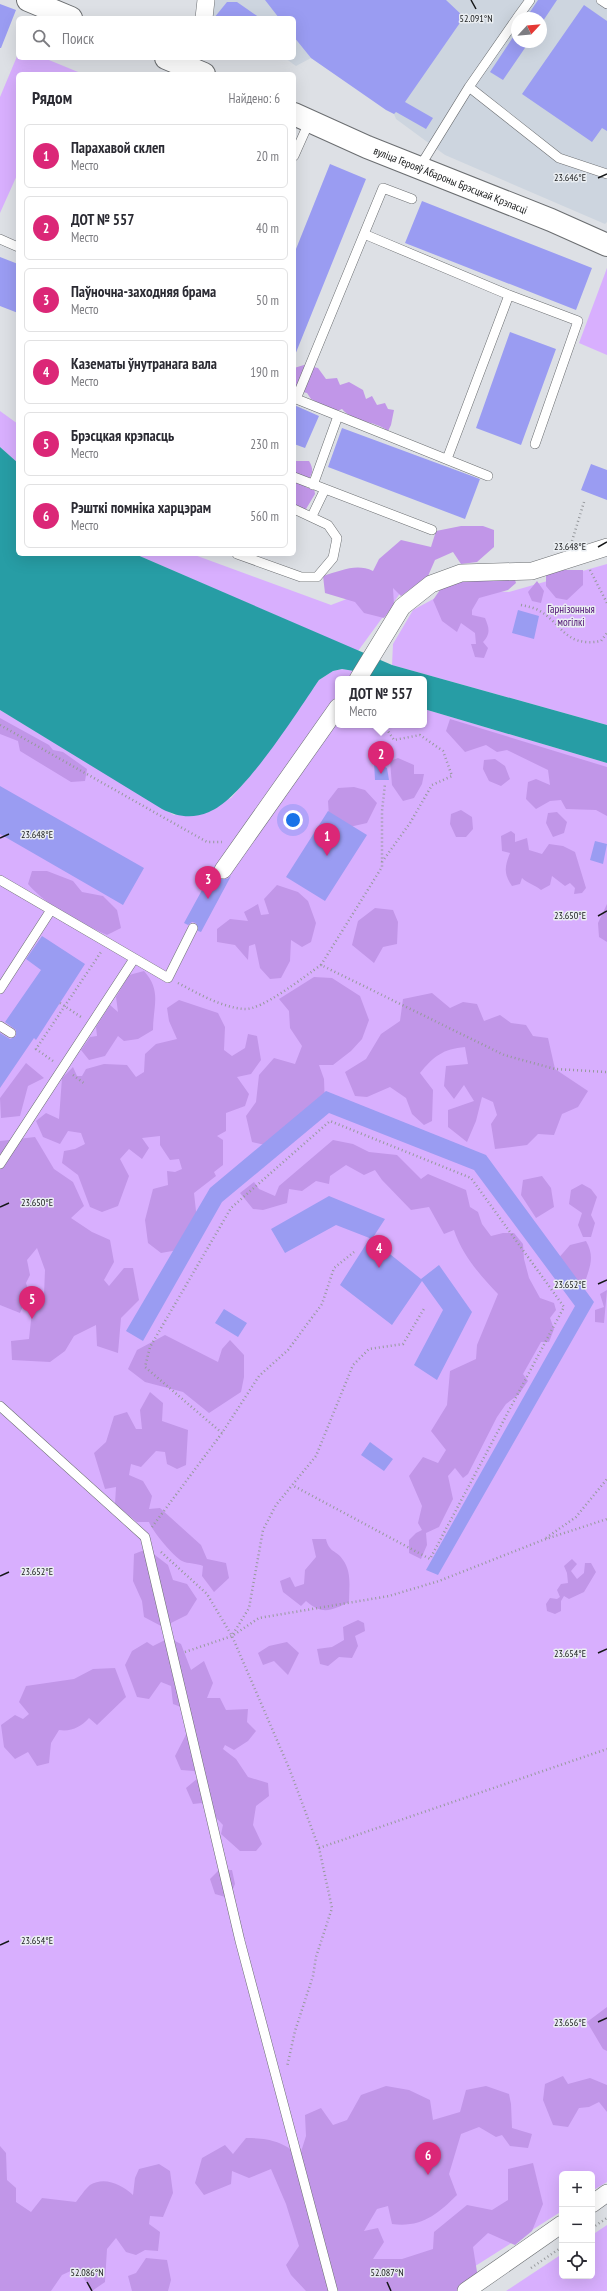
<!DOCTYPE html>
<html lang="ru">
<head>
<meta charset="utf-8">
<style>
  :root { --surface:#fff; --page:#f2f2f3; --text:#2b2b33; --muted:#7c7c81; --line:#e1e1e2; --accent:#db2777 }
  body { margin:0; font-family:"PT Sans Narrow",sans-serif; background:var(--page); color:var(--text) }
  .controls { position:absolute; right:12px; bottom:12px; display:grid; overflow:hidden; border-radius:6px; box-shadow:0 4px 16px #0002 }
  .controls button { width:36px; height:36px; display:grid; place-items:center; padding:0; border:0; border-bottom:1px solid var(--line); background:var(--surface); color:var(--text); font:20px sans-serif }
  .compass { position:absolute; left:511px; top:12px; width:36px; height:36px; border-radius:50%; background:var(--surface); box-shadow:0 4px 16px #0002; rotate:64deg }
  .you { position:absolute; left:293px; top:820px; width:14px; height:14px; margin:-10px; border:3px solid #fff; border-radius:50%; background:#1a73e8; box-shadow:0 0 0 6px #1a73e833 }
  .badge { display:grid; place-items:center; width:26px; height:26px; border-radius:50%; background:var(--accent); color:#fff; font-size:13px; font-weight:700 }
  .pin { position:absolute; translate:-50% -33px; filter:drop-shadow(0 1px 2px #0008) }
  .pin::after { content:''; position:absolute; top:21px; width:14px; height:12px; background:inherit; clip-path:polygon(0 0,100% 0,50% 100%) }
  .popup { position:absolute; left:335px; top:676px; width:92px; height:52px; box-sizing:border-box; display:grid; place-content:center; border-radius:6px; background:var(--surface); filter:drop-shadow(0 1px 3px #0005); font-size:13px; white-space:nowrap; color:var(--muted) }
  .popup b { font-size:15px; color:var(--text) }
  .popup::after { content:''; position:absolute; left:50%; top:100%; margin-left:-8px; border:8px solid transparent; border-top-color:var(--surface) }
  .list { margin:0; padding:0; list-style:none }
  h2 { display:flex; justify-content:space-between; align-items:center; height:52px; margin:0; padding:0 16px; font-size:17px }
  h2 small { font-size:13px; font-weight:400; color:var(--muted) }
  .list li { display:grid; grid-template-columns:26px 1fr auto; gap:12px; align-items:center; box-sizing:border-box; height:64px; margin:0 8px 8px; padding:0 8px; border:1px solid var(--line); border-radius:6px }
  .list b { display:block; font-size:15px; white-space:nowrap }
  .list p { margin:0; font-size:13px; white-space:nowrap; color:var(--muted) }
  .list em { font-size:13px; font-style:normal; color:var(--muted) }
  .icon { flex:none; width:22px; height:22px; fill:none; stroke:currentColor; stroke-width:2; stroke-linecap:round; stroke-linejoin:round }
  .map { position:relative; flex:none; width:607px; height:2291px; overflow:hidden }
  .search { position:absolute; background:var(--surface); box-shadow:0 4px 16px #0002; left:16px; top:16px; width:280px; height:44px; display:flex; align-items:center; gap:10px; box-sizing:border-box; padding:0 14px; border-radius:6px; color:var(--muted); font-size:15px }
  .panel { position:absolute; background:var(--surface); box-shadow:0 4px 16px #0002; left:16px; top:72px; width:280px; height:484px; border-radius:6px }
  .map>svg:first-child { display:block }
  .built { fill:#cdd5df; fill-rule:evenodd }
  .green { fill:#d8affe }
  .forest { fill:#c196e8 }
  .water { fill:#279da5 }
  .building { fill:#9a9cf2 }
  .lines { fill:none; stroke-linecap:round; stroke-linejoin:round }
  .service-casing { stroke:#6b6e71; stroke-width:10 }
  .minor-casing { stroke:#6b6e71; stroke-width:18 }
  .secondary-casing { stroke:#6b6e71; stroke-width:24 }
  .path { stroke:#96999c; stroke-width:2.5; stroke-dasharray:1 3; stroke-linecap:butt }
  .service { stroke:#fff; stroke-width:9 }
  .minor { stroke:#fff; stroke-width:17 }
  .secondary { stroke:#fff; stroke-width:22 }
  .ticks { fill:none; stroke:#151718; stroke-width:1.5 }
  .labels { text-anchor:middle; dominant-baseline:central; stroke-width:3; stroke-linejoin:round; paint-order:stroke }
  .street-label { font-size:11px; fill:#151718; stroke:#eaeef2 }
  .park-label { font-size:11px; fill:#4b0d70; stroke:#eaeef2 }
  .ticks-label { font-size:10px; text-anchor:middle; fill:#151718; stroke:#eaeef2; stroke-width:3; stroke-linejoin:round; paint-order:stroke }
</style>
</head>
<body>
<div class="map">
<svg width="607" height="2291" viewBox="0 0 607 2291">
  <rect width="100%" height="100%" fill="#dde0e5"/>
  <path class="built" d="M 206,0 L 607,0 L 607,222 L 605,224 L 445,155 L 396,119 L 394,114 L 311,58 L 296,66 L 285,58 L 294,58 L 294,18 L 210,18 ZM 517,18 L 541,18 L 541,42 L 517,42 Z"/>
  <path class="green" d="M 18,54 L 18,58 L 44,58 L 83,74 L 18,74 L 18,173 L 0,213 L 0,97 Z
    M 607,268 L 607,355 L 579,343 Z
    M 0,411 L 18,424 L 18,463 L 0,447 Z
    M 135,554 L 192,554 L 331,605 L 415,573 L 358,651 Z
    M 607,564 L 607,725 L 392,665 L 393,644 L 413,610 L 452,589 L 509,592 Z
    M 342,669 L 354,671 L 367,679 L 338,679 L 338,725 L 424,725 L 424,709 L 607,763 L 607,2182 L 592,2191 L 592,2174 L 562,2174 L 562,2211 L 436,2291 L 0,2291 L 0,710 L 174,815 L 231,798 L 248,778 L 319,680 L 333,671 Z
    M 607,2225 L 607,2291 L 506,2291 L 562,2254 L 562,2276 L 592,2276 L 592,2235 Z"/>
  <path class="forest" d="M 304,365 L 318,368 L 326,379 L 337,378 L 340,385 L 349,382 L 363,390 L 366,399 L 372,396 L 377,405 L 385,403 L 388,409 L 394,410 L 391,425 L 388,431 C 374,420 354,423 342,409 L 335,412 L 311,399 L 307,393 L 294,390 L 294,368 Z
    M 296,461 L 309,461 C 315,471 312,476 304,484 L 307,488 L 314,488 L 315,494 L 306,509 L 296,511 L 294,504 Z
    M 461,526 L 483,526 L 494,530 L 494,547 L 477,562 L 461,564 L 453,552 L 435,560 L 428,576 L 401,596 L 393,588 L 394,605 L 384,618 L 364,613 L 355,602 L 325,593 L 323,576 C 341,571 356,563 373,571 L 379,559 L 401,540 L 431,547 L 436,531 Z
    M 562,570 L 583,570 L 583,585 L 567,600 L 556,598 L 546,586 L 546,575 Z
    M 514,577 L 516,583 L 508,590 L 479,598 L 472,610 L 472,615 L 485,618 C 489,628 491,633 483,642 L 488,648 L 484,658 L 475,657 L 471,644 L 476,644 L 475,633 L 461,623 L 457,632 L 442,621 L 433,600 L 442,587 L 464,578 Z
    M 537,581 L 544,591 L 541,603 L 532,601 L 528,592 Z
    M 0,718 L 49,745 L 53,750 L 63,752 L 87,769 L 85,781 L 71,782 L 20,751 L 18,741 L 0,734 Z
    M 450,719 L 607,767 L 607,816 L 596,810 L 566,809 L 561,800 L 550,801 L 536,809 L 526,799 L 528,782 L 536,779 L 550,785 L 548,770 L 507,750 L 497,752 L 486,745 L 465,752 L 446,731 Z
    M 398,758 L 414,765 L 414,774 L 424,774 L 422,784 L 414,798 L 403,801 L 392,785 L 390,761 Z
    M 495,759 L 505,766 L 510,779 L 501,786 L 489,781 L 483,769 L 484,760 Z
    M 354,787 L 365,790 L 377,803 L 367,823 L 345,828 L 329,817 L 328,801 L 338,788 Z
    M 461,810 L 472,817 L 473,829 L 466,837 L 456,837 L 450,824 L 451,814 Z
    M 557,812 L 567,822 L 564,833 L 553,837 L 546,823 L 548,813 Z
    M 511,831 L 515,834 L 515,842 L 527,838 L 529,850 L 542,854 L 549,844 L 563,846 L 575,852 L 586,888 L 582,893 L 574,894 L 575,888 L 570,883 L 565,886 L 552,876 L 550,885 L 541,890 C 534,884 528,884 522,878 L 520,884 L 512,886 C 503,873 505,866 510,853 L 502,851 L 501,836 Z
    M 32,871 L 47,871 L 73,881 L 82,892 L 103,896 L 117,910 L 121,928 L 107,935 C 79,922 49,908 28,884 Z
    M 277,885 L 298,892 L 308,901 L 316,923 L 311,942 L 302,947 L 291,940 L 290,961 L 281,978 L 270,979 L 260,968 L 255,944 L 249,946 L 248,960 L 235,945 L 217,942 L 217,929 L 230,919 L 248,921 L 244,912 L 258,904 L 261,915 L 269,914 L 264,899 Z
    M 607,904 L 607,942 L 599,937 L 598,923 Z
    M 375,908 L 393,910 L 398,922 L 397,944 L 383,947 L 374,963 L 352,945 L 358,921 Z
    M 144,971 C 162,991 153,1006 153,1030 L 138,1039 L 124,1041 L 118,1036 L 105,1056 L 89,1060 L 81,1050 L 90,1037 L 97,1036 L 96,1027 L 110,1005 L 118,1012 L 116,997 L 129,975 Z
    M 314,977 L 332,978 L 360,996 L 369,1020 L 362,1039 L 351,1051 L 333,1065 L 319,1065 L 324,1079 L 325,1107 L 274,1147 L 252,1142 L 246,1116 L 256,1102 L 259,1075 L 274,1058 L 295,1064 L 302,1046 L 290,1028 L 289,1011 L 279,999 Z
    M 432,993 L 450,1008 L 463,1002 L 477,1004 L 484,1021 L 500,1015 L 511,1023 L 526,1025 L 533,1036 L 548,1038 L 555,1069 L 588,1091 L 578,1107 L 562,1114 L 554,1135 L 538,1134 L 527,1145 L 495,1149 L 491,1124 L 497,1115 L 493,1102 L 482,1097 L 476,1121 L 467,1142 L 448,1127 L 448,1110 L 474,1101 L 464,1085 L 454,1099 L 444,1086 L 446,1066 L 468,1064 L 465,1047 C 443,1049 434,1056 420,1073 L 433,1090 L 432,1121 L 424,1125 L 412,1114 L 406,1098 L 390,1087 L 367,1097 L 355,1096 L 345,1072 L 366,1059 L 381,1034 L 400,1021 L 403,999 Z
    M 179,1000 L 218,1013 L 225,1027 L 224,1050 L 232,1056 L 245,1048 L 248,1034 L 257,1036 L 261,1060 L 251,1074 L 237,1077 L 249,1094 L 245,1106 L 226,1113 L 226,1131 L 217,1136 L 223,1140 L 223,1165 L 214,1172 L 216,1176 L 194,1193 L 198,1229 L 178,1250 L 161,1253 L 148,1243 L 145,1220 L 153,1189 L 168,1185 L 167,1171 L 175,1172 L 182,1169 L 179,1159 L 170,1160 L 160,1145 L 160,1136 L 142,1138 L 149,1148 L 142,1159 L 129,1149 L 120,1159 L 129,1176 L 118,1206 L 102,1212 L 90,1207 L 78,1175 L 62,1163 L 64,1151 L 75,1149 L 85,1144 L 81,1133 L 68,1131 L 60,1144 L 43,1137 L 36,1121 L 46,1113 L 59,1119 L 62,1078 L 73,1067 L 77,1076 L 82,1076 L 86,1069 L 104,1064 L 127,1065 L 136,1077 L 144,1072 L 145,1054 L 156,1044 L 177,1039 L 169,1021 L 167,1008 Z
    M 26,1063 L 44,1078 L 28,1086 L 20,1116 L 1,1118 L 0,1098 Z
    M 35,1137 L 54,1169 L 73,1182 L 84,1206 L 71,1218 L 92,1232 L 110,1240 L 114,1262 L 104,1280 L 109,1286 L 124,1268 L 133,1268 L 139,1300 L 121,1318 L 118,1353 L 97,1346 L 96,1325 L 74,1336 L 65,1351 L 50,1362 L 12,1360 L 11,1341 L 29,1339 L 32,1311 L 44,1295 L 45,1270 L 37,1248 L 27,1260 L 30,1275 L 26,1283 L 29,1292 L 20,1313 L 0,1305 L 0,1141 Z
    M 333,1140 L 353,1144 L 369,1152 L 397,1155 L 421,1179 L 428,1174 L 466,1190 L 470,1207 L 478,1212 L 482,1224 L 491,1236 L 503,1233 L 514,1233 L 523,1244 L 524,1259 L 529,1278 L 540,1298 L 554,1303 L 556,1310 L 550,1318 L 554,1329 L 549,1342 L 541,1342 L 523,1374 L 528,1381 L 519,1394 L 506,1404 L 497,1417 L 468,1474 L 463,1478 L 455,1468 L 448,1476 L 453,1499 L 439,1527 L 426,1533 L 427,1545 L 421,1559 L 409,1553 L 409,1540 L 416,1533 L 422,1530 L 418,1523 L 422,1506 L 409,1476 L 423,1457 L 438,1463 L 446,1450 L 431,1431 L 447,1405 L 450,1371 L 476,1359 L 477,1345 L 498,1294 C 480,1275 462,1255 454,1230 L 444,1234 L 429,1207 L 411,1210 L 382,1180 L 375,1170 L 364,1175 L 346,1165 L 330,1176 L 329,1184 L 316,1181 L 302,1191 L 289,1189 L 287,1203 L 263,1210 L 253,1209 L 240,1193 L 254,1182 L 259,1189 L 275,1196 L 279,1186 Z
    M 542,1176 L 551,1188 L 554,1207 L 536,1218 L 521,1195 L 523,1180 Z
    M 582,1184 L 591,1189 L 597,1197 L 591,1215 L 595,1223 L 591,1237 L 583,1237 L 578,1225 L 582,1213 L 569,1204 L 571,1190 Z
    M 586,1241 C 594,1255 591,1264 586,1279 L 569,1283 L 556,1261 L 570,1245 Z
    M 607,1290 L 604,1323 L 595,1322 L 595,1310 L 604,1307 L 600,1294 Z
    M 165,1335 L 218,1362 L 222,1349 L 230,1340 L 244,1355 L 244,1377 L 241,1392 L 209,1413 L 183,1392 L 145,1382 L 128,1369 L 137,1350 Z
    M 150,1392 L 163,1403 L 162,1421 L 188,1430 L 186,1465 L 177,1469 L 167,1464 L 165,1452 L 156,1451 L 141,1467 L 131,1464 L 129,1475 L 143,1481 L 152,1496 L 149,1509 L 160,1508 L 201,1545 L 207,1559 L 226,1563 L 229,1578 L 214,1592 L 202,1576 L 203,1566 C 197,1563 188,1564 182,1561 C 173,1556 153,1532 149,1522 L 137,1522 L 115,1504 L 116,1487 L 105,1489 L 94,1453 L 106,1442 L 114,1416 L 127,1412 L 136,1429 L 142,1429 L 140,1410 Z
    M 312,1539 L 326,1539 C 329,1553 337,1550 343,1560 C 352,1572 349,1588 349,1602 C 331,1611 322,1615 306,1601 L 301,1606 L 283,1592 L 280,1581 L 290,1577 L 295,1587 L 304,1584 L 305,1570 L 316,1557 Z
    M 147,1549 L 168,1565 L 173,1580 L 187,1584 L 197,1599 L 187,1615 L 163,1627 L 144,1617 L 142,1601 L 133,1581 L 134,1554 Z
    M 572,1559 L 577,1564 L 571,1571 L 577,1579 L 584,1573 L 585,1563 L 591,1563 L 596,1572 L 584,1592 L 569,1599 L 564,1596 L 561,1601 L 561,1611 L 555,1614 L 547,1611 L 546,1604 L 550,1598 L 557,1599 L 560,1597 L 557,1590 L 561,1584 L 568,1583 L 567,1573 L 564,1566 Z
    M 358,1620 L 364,1623 L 365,1631 L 355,1636 L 358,1646 L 352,1658 L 339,1657 L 328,1666 L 320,1664 L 317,1649 L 332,1647 L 344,1640 L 343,1627 Z
    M 169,1638 L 181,1644 L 191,1670 L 204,1661 L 213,1683 L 207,1698 L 220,1698 L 226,1710 L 248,1709 L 247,1722 L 256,1731 L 248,1741 L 234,1750 L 225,1745 L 223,1749 L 236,1759 L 248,1777 L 268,1783 L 269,1796 L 256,1806 L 253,1825 L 262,1844 L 256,1851 L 240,1851 L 221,1834 L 223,1825 L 202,1803 L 193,1804 L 186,1788 L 198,1778 L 194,1771 L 181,1770 L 175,1756 L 191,1725 L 189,1710 L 173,1704 L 171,1686 L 161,1682 L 149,1699 L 137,1697 L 125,1665 L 132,1651 L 147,1642 L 153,1646 Z
    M 287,1642 L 299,1653 L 288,1675 L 274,1661 L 263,1665 L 258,1653 L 269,1646 Z
    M 115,1668 L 126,1697 L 97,1725 L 89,1718 C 81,1727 71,1732 59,1730 L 51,1743 L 49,1763 L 37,1766 L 28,1752 L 15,1759 L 4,1747 L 1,1725 L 15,1715 L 23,1719 L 29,1714 L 19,1702 L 26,1686 L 74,1679 L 93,1669 Z
    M 232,1870 L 235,1884 L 229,1898 L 215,1894 L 210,1879 L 218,1871 Z
    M 607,2007 L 607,2051 L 603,2049 L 587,2022 Z
    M 563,2076 L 568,2084 L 590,2078 L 607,2085 L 607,2112 L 599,2102 L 589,2107 L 579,2108 L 568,2127 L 553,2125 L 543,2100 L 545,2084 Z
    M 386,2086 L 409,2090 L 430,2100 L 433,2120 L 460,2112 L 466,2090 L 486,2086 L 509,2094 L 511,2104 L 512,2128 L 532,2134 L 528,2148 L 510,2146 L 502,2135 L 496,2137 L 479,2127 L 461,2134 L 449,2174 L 457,2195 C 438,2214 421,2228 392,2224 L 388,2206 L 377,2209 L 364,2231 L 378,2228 L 384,2242 L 373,2259 L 402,2259 L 433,2249 L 434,2232 L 467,2205 L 492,2210 L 508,2200 L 508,2169 L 533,2163 L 543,2204 L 532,2231 L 515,2245 L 488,2233 L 473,2247 L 478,2278 L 458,2291 L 306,2291 L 291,2275 L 286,2265 L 299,2246 L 286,2204 L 271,2169 L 249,2178 L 232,2171 L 231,2184 L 204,2195 L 195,2183 L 202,2158 L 225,2145 L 233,2154 L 246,2138 C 271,2138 279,2141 300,2155 L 306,2136 L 305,2115 L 321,2108 L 333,2125 L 347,2120 L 361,2095 Z
    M 0,2146 L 6,2153 L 7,2180 L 16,2188 L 16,2202 L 31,2212 L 42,2198 L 76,2202 C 80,2197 85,2189 90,2185 C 105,2176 122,2185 133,2195 L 135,2178 L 139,2169 L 159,2164 L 170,2171 L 173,2193 L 163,2217 L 150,2216 L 149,2224 L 160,2232 L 158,2251 L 145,2250 L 136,2255 L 126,2252 L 116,2238 L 107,2249 L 105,2282 L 92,2291 L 77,2268 L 62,2275 L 51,2291 L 0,2291 Z
    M 146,2258 L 167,2260 L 171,2280 L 168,2291 L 132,2291 L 128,2276 L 136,2273 Z"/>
  <path class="water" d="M 0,447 L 18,463 L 18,554 L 135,554 L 392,665 L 607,725 L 607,763 L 424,709 L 424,679 L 367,679 L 354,671 L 342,669 L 333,671 L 319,680 C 297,712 242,800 209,812 C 192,819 178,817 162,809 L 0,710 Z"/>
  <path class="building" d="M 265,0 L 446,0 L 464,17 L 405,102 L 433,118 L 426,129 L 396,112 L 394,114 L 386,110 L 311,58 L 294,37 L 294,18 L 279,18 Z
    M 538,0 L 557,0 L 541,24 L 541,18 L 526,18 Z
    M 227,2 L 237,2 L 260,18 L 214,18 Z
    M 0,4 L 16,10 L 1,48 L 0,48 Z
    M 584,5 L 607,21 L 607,131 L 602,128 L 592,142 L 522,94 Z
    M 517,31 L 517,42 L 529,42 L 503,80 L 490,72 Z
    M 330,164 L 366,179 L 295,355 L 294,254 Z
    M 422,201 L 592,268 L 576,310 L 405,243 Z
    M 0,257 L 18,264 L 18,313 L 0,306 Z
    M 510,332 L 556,349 L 521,445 L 476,428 Z
    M 294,405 L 319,416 L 305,448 L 294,444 Z
    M 342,428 L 480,479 L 465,519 L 328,467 Z
    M 591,464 L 607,470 L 607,500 L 581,490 Z
    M 518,610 L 539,616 L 534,639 L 512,633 Z
    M 374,762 L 387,768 L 389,780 L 375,780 Z
    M 0,786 L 144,868 L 123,905 L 0,834 Z
    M 328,811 L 367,835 L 325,901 L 286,877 Z
    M 595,841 L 607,844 L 603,864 L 590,860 Z
    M 214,868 L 214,874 L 218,878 L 227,879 L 231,876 L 201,932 L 198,931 L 196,923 L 192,922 L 188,925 L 184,923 Z
    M 42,936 L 85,964 L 36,1040 L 34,1038 L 0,1088 L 0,1033 L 10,1039 L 16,1036 L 16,1030 L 5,1022 L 41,970 L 26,959 Z
    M 326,1091 L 486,1155 L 594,1302 L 438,1575 L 426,1570 L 575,1306 L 474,1170 L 329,1113 L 222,1202 L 143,1341 L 126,1331 L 210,1188 Z
    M 329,1196 L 385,1219 L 372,1239 L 336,1225 L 285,1253 L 271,1229 Z
    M 370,1238 L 421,1279 L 439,1265 L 472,1312 L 437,1380 L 414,1365 L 443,1310 L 422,1281 L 392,1325 L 340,1285 Z
    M 224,1309 L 247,1323 L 238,1337 L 215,1323 Z
    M 370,1442 L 393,1459 L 384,1471 L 361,1455 Z"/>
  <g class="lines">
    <defs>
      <path id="service" d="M 601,0 L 607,4
        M 517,18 L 530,0
        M 469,87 L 559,158 L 607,174
        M 294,156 L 310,120
        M 419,168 L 469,87 L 517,18
        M 364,234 L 509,295 L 578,321 L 535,444
        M 0,239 L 18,247
        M 294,398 L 488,476
        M 296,399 L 383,188 L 412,199
        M 447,459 L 509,295
        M 294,477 L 432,530
        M 313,485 L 338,416
        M 312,516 L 325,489
        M 237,554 L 301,577 L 317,577 L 333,558 L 337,538 L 328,525 L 294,509
        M 0,880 L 168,978 L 193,928
        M 0,989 L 51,910
        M 0,1026 L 11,1033
        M 0,1164 L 134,959
        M 0,1406 L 145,1537 L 240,1941 L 333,2291"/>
      <path id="minor" d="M 204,18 L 206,0
        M 358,679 L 402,607 L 431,584 L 461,573 L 532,571 L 607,547
        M 223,870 L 338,707
        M 592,2204 L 607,2193
        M 466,2291 L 562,2224"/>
      <g id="secondary">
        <path d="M 28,0 L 71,18"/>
        <path d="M 166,58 L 204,74"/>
        <path id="s1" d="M 294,114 L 367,147 L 551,220 L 607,245"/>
      </g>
    </defs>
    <use href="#service" class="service-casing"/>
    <use href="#minor" class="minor-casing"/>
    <use href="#secondary" class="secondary-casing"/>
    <path class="path" d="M 572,541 L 584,502
      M 590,570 L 607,603
      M 521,605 C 526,606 531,607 536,609 C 562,621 563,648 601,641 L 607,633
      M 0,725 L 207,842 L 222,842
      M 382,862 L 410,823 L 432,785 L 452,776 L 443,751 L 420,735 L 394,740 L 384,725
      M 321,965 L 382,867 L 382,811 L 385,784
      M 178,983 C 199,994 221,1007 244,1009 C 261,1011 305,976 321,965 L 504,1055 L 555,1069 L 607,1072
      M 60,1003 L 81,1017
      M 53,1061 L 36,1049 L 101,952
      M 73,1075 L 85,1084
      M 222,1433 L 145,1367 L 150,1347 L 231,1208 L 330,1121 L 471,1178 L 564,1307 L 430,1559 L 292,1485
      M 152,1527 L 222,1433 L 259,1376 L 288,1350 L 322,1304 L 334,1268 L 354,1252
      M 546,1538 L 576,1517 L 607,1479
      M 161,1552 L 207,1594 L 232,1636 L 289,1768 L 319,1848 L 332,1908 L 316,1957 L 313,1976 L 295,2031 L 287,2067
      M 233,1634 L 249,1608 L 263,1530 L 276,1505 L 316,1456 L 353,1365 L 369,1349 L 403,1344 L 425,1307
      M 185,1652 L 232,1636 L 259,1618 L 389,1596 L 439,1581 L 543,1540 L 607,1519
      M 319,1848 L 607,1749
      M 592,2228 L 607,2218
      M 531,2268 L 562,2247"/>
    <use href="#service" class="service"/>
    <use href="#minor" class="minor"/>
    <use href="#secondary" class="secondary"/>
  </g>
  <path class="ticks" d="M 471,0 L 476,9M 598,178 L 607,174M 598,547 L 607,542M 0,838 L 9,834M 598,916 L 607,911M 0,1207 L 9,1203M 598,1284 L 607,1280M 0,1576 L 9,1572M 598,1653 L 607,1649M 0,1945 L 9,1941M 598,2022 L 607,2018M 87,2282 L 92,2291M 387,2282 L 391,2291"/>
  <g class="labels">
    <g class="street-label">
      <text stroke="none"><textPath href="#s1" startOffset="170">вуліца Герояў Абароны Брэсцкай Крэпасці</textPath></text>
    </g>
    <g class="park-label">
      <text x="571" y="609">Гарнізонныя<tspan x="571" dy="13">могілкі</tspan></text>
    </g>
  </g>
  <g class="ticks-label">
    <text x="476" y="22">52.091°N</text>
    <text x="570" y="181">23.646°E</text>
    <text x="570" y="550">23.648°E</text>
    <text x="37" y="838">23.648°E</text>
    <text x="570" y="919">23.650°E</text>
    <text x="37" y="1206">23.650°E</text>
    <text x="570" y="1288">23.652°E</text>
    <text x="37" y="1575">23.652°E</text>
    <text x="570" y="1657">23.654°E</text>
    <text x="37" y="1944">23.654°E</text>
    <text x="570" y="2026">23.656°E</text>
    <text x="87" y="2276">52.086°N</text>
    <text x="387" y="2276">52.087°N</text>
  </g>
</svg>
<div class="controls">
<button>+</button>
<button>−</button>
<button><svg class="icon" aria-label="locate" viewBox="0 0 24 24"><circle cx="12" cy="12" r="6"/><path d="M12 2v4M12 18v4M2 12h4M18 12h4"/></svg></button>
</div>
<svg class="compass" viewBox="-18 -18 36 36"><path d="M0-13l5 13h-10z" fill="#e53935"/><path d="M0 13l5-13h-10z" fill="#7c7c81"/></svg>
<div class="you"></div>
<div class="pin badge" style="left:327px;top:856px">1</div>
<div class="pin badge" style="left:381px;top:774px">2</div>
<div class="popup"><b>ДОТ № 557</b>Место</div>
<div class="pin badge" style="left:208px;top:899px">3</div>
<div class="pin badge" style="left:379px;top:1268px">4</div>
<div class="pin badge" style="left:32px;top:1319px">5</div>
<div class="pin badge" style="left:428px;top:2175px">6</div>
<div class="search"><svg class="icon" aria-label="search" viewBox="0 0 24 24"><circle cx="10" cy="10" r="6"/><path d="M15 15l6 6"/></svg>Поиск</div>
<section class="panel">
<h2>Рядом<small>Найдено: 6</small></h2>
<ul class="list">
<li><span class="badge">1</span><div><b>Парахавой склеп</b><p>Место</p></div><em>20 m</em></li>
<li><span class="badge">2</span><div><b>ДОТ № 557</b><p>Место</p></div><em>40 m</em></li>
<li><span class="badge">3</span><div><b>Паўночна-заходняя брама</b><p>Место</p></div><em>50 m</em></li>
<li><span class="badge">4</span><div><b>Казематы ўнутранага вала</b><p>Место</p></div><em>190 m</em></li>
<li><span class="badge">5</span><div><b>Брэсцкая крэпасць</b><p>Место</p></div><em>230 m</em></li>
<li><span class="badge">6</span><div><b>Рэшткі помніка харцэрам</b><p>Место</p></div><em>560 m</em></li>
</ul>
</section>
</div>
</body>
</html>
